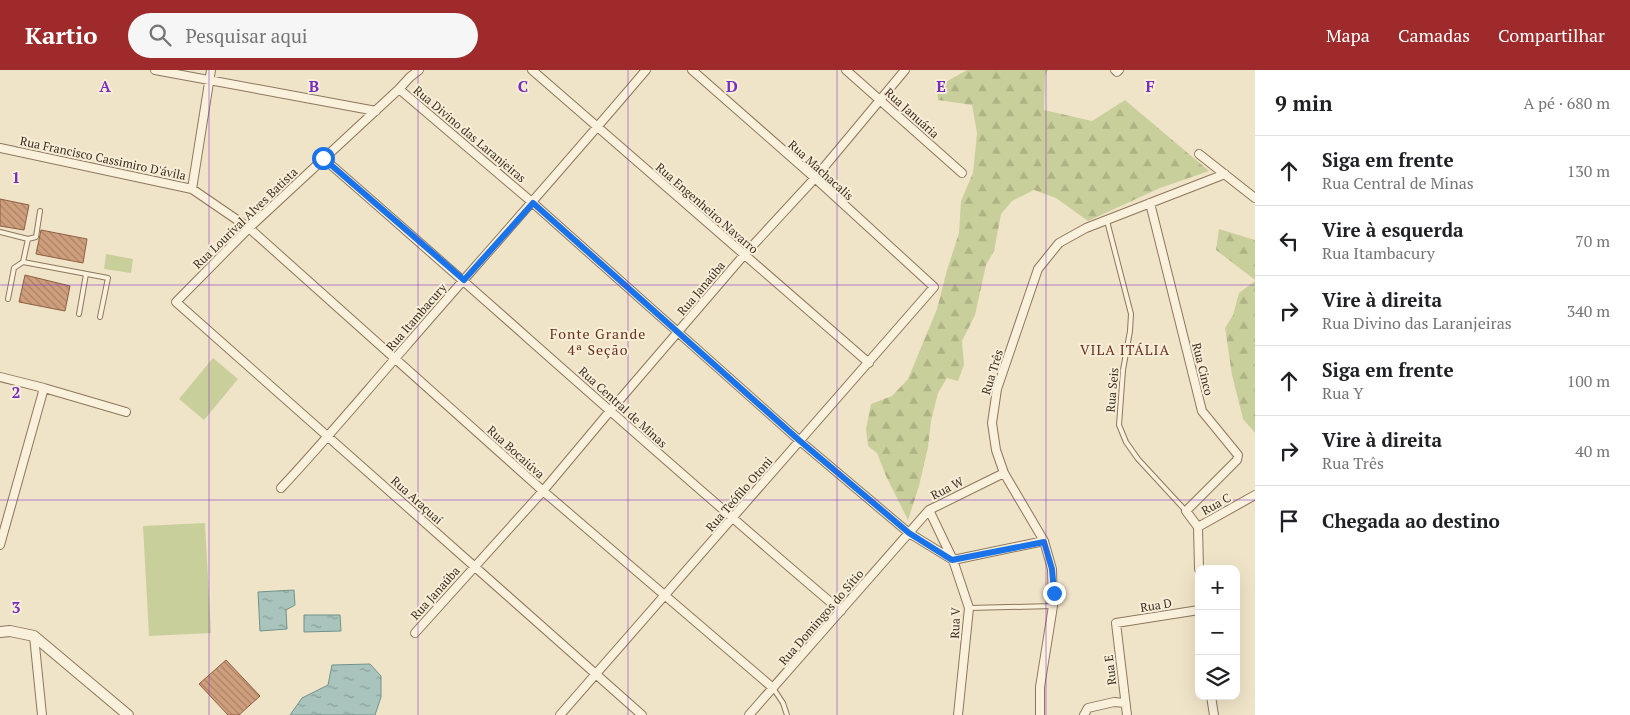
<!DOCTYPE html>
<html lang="pt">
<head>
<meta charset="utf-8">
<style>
  :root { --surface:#fff; --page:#f6f6f6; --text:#202124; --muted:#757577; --line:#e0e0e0; --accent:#9e2a2b }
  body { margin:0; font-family:"PT Serif",serif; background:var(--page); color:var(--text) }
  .controls { position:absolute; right:15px; bottom:15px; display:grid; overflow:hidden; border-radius:10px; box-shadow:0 5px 20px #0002 }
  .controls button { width:45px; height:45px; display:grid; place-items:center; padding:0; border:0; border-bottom:1px solid var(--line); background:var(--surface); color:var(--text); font:25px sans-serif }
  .stop { position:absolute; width:15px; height:15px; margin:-11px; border:4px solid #1a73e8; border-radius:50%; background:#fff }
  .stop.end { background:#1a73e8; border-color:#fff; box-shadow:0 1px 5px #0008 }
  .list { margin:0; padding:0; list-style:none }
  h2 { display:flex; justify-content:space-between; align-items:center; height:65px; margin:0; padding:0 20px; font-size:21px }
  h2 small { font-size:16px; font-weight:400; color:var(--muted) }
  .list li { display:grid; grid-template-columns:32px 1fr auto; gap:15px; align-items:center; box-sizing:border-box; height:70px; padding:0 20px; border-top:1px solid var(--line) }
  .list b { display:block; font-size:19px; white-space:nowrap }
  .list p { margin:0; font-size:16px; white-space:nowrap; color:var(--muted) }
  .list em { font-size:16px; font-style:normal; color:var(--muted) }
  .icon { flex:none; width:28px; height:28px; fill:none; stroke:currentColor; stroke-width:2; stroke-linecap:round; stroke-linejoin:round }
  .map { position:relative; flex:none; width:1255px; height:645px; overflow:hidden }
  header { display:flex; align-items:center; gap:30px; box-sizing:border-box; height:70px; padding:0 25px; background:var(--accent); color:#fff }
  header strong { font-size:24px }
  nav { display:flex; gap:28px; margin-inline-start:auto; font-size:18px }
  .search { width:350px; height:45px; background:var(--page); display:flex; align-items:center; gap:12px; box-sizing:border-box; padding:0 18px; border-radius:28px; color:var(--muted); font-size:19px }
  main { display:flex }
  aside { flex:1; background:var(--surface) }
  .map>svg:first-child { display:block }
  .forest { fill:url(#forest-firs) }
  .pitch { fill:#c9cf9b }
  .water { fill:url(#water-ripples); stroke:#6f938a }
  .building { fill:url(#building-back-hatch); stroke:#8d5f41 }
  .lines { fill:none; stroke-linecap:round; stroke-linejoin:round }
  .service-casing { stroke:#8d765c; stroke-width:6 }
  .minor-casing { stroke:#8d765c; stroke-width:10 }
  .tertiary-casing { stroke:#8d765c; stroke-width:12 }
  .service { stroke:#faf1dc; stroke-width:4 }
  .minor { stroke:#faf1dc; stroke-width:8 }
  .tertiary { stroke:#faf1dc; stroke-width:10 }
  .route { stroke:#1a73e8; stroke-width:6 }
  .grid { fill:none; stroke:#7b2cbf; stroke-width:1; stroke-opacity:0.55 }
  .labels { text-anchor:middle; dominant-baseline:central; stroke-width:4; stroke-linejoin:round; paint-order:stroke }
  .street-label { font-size:12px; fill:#3d2e20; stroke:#f7eed8 }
  .neighbourhood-label { font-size:14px; letter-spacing:1px; fill:#6b2e1e; stroke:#f7eed8 }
  .grid-label { font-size:16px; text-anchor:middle; font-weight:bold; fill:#7b2cbf; stroke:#f7eed8; stroke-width:4; stroke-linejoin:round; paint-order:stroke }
</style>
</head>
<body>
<header>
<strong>Kartio</strong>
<div class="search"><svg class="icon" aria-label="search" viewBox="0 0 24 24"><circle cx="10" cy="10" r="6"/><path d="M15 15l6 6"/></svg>Pesquisar aqui</div>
<nav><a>Mapa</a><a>Camadas</a><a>Compartilhar</a></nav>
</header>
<main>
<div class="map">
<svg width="1255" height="645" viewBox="0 0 1255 645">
  <defs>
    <pattern id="forest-firs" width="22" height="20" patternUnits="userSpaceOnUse" patternTransform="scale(1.25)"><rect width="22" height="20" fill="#c9cf9b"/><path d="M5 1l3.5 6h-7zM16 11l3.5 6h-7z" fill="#aeb285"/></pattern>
    <pattern id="water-ripples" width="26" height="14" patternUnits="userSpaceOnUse" patternTransform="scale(1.25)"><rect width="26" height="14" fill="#a9c4bc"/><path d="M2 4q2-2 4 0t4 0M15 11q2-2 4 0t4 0" fill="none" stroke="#8ba098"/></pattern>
    <pattern id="building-back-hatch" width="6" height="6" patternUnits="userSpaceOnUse" patternTransform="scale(1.25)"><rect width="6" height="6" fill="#cf9f7d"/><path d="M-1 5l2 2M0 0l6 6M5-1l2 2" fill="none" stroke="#a98266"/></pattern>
  </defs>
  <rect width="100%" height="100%" fill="#f0e4c8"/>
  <path class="forest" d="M 967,0 L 1048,0 L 1045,6 L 1044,40 L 1092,51 L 1125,30 L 1209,101 L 1160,118 L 1088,151 L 1056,128 L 1034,120 L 1012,131 L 1001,144 L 994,181 L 986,195 L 975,245 L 962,271 L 964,295 L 958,311 L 947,308 L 938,323 L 931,351 L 928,377 L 919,416 L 908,450 L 886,406 L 877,383 L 868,376 L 866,359 L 871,334 L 892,326 L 908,309 L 937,239 L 947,200 L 959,163 L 961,131 L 973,103 L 977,63 L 972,35 L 938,30 L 937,17 Z
    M 1219,159 L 1255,170 L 1255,210 L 1216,180 Z
    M 1255,211 L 1255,363 L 1243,349 L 1232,305 L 1225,258 L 1233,245 L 1239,223 Z"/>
  <path class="pitch" d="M 106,184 L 133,189 L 131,203 L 104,199 Z
    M 213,288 L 238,309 L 204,350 L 179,329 Z
    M 205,453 L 211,563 L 149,566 L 143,456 Z"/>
  <path class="water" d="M 294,520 L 295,535 L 286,540 L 287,559 L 260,561 L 258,522 Z
    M 304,545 L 340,545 L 341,561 L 304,562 Z
    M 370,594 L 381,606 L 381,627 L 375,645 L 290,645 L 302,628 L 328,615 L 332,595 Z"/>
  <path class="building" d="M 0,129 L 29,135 L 24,160 L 0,156 Z
    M 41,160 L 87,169 L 83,193 L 36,184 Z
    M 25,205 L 70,216 L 65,241 L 19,232 Z
    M 226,590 L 260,626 L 239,645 L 228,645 L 199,614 Z"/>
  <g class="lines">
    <defs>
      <path id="service" d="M 40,141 L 36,167 L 28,169 L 23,192 L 108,208 L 100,247
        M 1107,151 L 1131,244 L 1130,261 L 1123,300 L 1119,355 L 1126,372 L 1138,389 L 1186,441
        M 0,162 L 28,169
        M 8,229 L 14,198 L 23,192
        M 79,244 L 86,204
        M 969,538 L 1053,536
        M 773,618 L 783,633 L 787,645"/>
      <path id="minor" d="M 155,0 L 376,41
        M 419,0 L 410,7 L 399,19 L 249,158 L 176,232 L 642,645
        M 532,0 L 869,293
        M 846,0 L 962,103
        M 1115,0 L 1117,2 L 1119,0
        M 399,19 L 533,133 L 800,371 L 909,463 L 953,490 L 1044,471
        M 0,78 L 192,119 L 249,158 L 543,421 L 773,618
        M 1199,84 L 1255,128
        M 323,88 C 497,239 666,393 841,541
        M 192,119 L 211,0
        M 1150,133 L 1202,341 L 1238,385 L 1237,390 L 1186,441 L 1198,457
        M 0,307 L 44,318 L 126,342
        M 281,418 C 324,372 364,324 406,276 C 486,184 567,93 646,0
        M 929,440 L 953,490 L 969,538 L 958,645
        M 0,475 L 44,318
        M 1199,499 L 1198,457 L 1255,425
        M 415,563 L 543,421 L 610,341 L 744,185 L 815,108 L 905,0
        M 34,566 L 42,645
        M 1211,626 L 1214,645
        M 560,645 L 934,217 L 815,108 L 692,0
        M 749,645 L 929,440 L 1004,403
        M 1040,645 L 1040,617 L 1053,536 L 1052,499 L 1044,471 L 1004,403 L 996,380 L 992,353 L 997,319 L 1038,199 L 1059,173 L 1086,158 L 1225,104
        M 1084,645 L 1088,638 L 1114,632 L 1125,633
        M 1127,645 L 1116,553 L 1199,540"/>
      <path id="tertiary" d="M 0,562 L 10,561 L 34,566 L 128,645"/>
    </defs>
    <use href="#service" class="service-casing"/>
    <use href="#minor" class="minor-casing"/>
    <use href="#tertiary" class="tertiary-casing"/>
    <use href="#service" class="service"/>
    <use href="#minor" class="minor"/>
    <use href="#tertiary" class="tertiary"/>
  </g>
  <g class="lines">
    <path class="route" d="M 323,88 L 464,210 L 533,133 L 800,371 L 909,463 L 952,490 L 1044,472 L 1052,499 L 1054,523"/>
  </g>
  <path class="grid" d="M 209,0 L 209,645M 418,0 L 418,645M 628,0 L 628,645M 837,0 L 837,645M 1046,0 L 1046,645M 0,215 L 1255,215M 0,430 L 1255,430"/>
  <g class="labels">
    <g class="street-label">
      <text transform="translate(912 43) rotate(42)">Rua Januária</text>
      <text transform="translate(470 64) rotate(40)">Rua Divino das Laranjeiras</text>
      <text transform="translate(103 88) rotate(12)">Rua Francisco Cassimiro D'ávila</text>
      <text transform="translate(821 100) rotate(42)">Rua Machacalis</text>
      <text transform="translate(707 138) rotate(41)">Rua Engenheiro Navarro</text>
      <text transform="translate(245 148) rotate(-44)">Rua Lourival Alves Batista</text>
      <text transform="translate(701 218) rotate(-50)">Rua Janaúba</text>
      <text transform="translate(416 247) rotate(-49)">Rua Itambacury</text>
      <text transform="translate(1203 299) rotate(76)">Rua Cinco</text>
      <text transform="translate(992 302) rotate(-73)">Rua Três</text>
      <text transform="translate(1112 320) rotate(-85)">Rua Seis</text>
      <text transform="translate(623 337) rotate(42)">Rua Central de Minas</text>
      <text transform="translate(516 382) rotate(42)">Rua Bocaiúva</text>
      <text transform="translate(947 418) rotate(-27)">Rua W</text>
      <text transform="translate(739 424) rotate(-49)">Rua Teófilo Otoni</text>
      <text transform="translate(417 430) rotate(42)">Rua Araçuaí</text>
      <text transform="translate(1216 434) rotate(-29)">Rua C</text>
      <text transform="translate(435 523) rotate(-48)">Rua Janaúba</text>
      <text transform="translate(1156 535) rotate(-9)">Rua D</text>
      <text transform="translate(821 547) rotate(-49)">Rua Domingos do Sítio</text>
      <text transform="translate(955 553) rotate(-88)">Rua V</text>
      <text transform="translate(1110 600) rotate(-97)">Rua E</text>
    </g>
    <g class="neighbourhood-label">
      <text x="598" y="263">Fonte Grande<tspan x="598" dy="16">4ª Seção</tspan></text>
      <text x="1125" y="279">VILA ITÁLIA</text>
    </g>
  </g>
  <g class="grid-label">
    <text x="105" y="22">A</text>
    <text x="314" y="22">B</text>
    <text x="523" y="22">C</text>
    <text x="732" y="22">D</text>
    <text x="941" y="22">E</text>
    <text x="1150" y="22">F</text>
    <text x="16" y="113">1</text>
    <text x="16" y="328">2</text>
    <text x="16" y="543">3</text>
  </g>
</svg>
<div class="controls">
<button>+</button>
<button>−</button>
<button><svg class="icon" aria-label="layers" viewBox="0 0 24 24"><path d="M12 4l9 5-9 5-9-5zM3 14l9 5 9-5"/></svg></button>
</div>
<div class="stop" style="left:323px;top:88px"></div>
<div class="stop end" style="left:1054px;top:523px"></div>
</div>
<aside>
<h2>9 min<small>A pé · 680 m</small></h2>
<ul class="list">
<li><svg class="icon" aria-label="ahead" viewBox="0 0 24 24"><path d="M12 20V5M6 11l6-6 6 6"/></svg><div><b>Siga em frente</b><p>Rua Central de Minas</p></div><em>130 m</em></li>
<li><svg class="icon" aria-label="left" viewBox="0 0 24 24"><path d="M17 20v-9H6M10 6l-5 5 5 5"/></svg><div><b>Vire à esquerda</b><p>Rua Itambacury</p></div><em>70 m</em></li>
<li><svg class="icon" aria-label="right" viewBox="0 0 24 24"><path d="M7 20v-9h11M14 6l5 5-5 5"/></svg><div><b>Vire à direita</b><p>Rua Divino das Laranjeiras</p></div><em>340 m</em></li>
<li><svg class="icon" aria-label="ahead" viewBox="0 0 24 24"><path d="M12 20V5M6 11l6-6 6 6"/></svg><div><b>Siga em frente</b><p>Rua Y</p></div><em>100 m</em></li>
<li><svg class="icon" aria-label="right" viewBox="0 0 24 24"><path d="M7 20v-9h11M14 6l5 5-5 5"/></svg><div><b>Vire à direita</b><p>Rua Três</p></div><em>40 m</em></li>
<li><svg class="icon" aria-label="arrive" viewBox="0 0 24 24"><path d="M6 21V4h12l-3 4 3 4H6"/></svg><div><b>Chegada ao destino</b></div></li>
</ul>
</aside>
</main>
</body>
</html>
